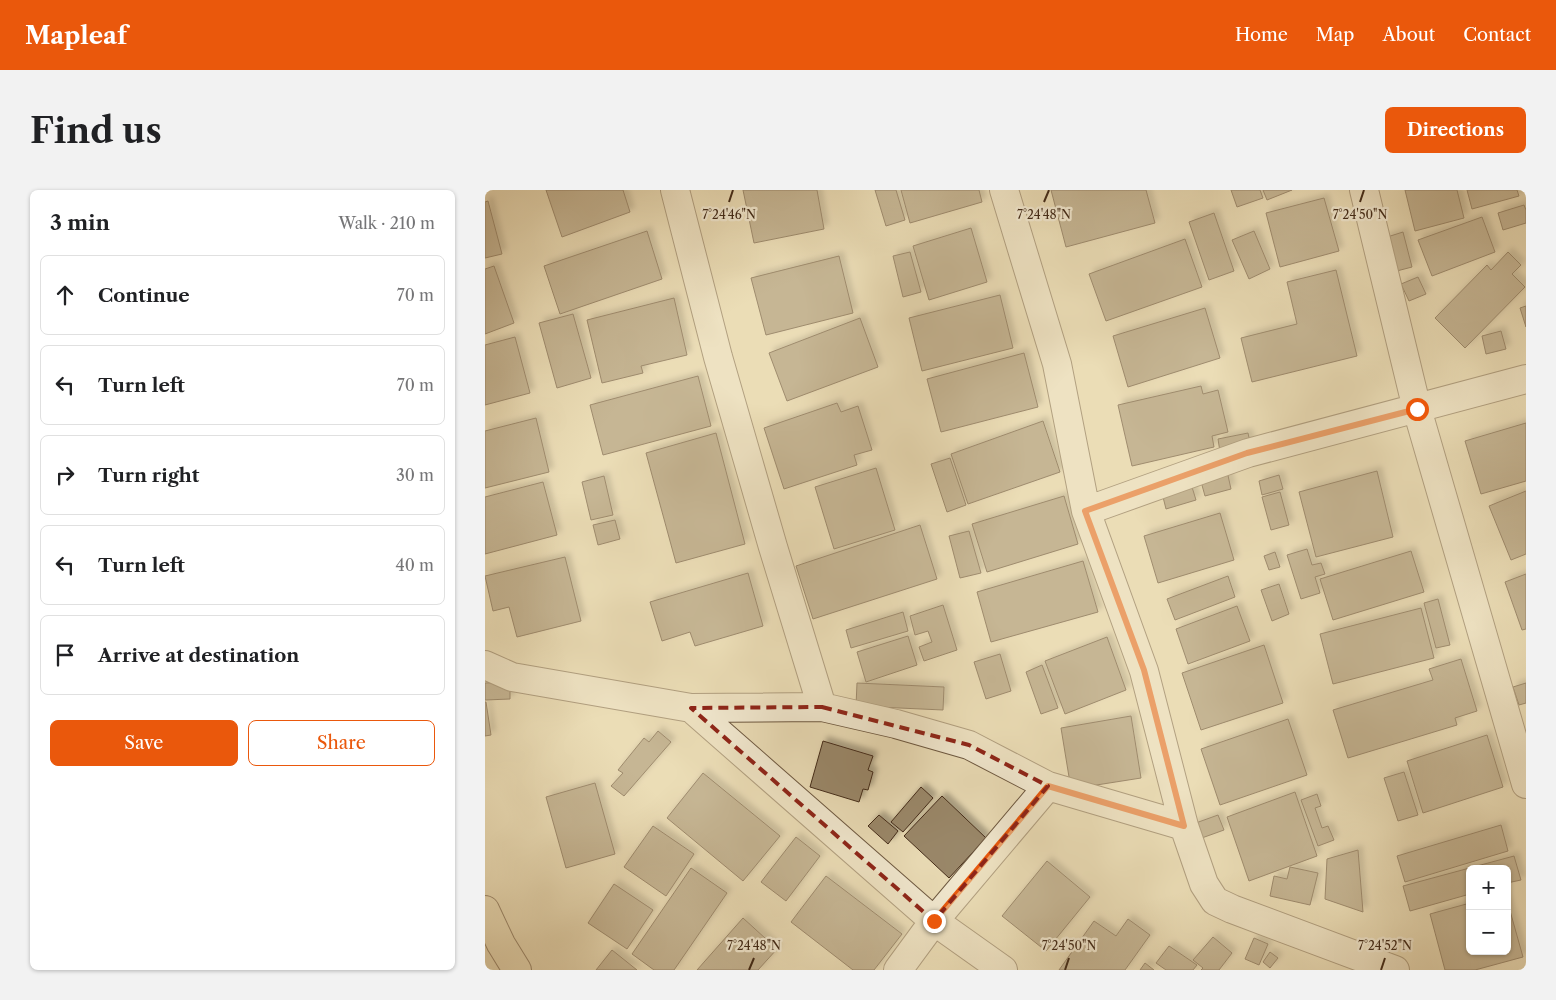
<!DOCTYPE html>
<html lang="en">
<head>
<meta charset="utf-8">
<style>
  :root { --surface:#fff; --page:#f2f2f2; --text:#202124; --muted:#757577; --line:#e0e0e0; --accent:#ea580c }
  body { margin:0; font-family:"Libre Caslon Text",serif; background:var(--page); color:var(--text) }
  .controls { position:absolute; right:15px; bottom:15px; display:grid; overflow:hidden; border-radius:8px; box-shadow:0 1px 4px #0004 }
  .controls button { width:45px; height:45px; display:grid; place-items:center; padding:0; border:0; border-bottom:1px solid var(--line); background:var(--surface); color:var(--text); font:25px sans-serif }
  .stop { position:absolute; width:15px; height:15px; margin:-11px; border:4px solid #ea580c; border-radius:50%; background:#fff }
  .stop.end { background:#ea580c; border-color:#fff; box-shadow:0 1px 5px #0008 }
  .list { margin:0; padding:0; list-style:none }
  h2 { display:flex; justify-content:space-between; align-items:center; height:65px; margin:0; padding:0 20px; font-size:21px }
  h2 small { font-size:16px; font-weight:400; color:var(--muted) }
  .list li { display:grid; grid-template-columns:32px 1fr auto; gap:15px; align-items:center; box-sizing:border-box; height:80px; margin:0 10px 10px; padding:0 10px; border:1px solid var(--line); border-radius:8px }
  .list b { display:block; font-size:19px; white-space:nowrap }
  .list em { font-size:16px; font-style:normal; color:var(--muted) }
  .actions { display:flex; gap:10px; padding:15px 20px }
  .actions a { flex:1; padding:11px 0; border:1px solid var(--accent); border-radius:8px; text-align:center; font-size:18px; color:var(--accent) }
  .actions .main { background:var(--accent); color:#fff }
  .icon { flex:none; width:28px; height:28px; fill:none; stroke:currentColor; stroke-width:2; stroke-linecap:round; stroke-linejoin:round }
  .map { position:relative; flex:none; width:1041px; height:780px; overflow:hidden; border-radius:8px }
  header { display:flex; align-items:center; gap:30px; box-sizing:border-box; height:70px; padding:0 25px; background:var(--accent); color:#fff }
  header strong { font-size:24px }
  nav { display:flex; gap:28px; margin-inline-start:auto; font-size:18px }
  .intro { display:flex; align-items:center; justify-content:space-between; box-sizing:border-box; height:120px; padding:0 30px }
  h1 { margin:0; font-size:35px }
  .button { padding:12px 22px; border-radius:8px; background:var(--accent); color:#fff; font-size:18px; font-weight:700 }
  main { display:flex; gap:30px; padding:0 30px }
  aside { flex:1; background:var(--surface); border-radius:8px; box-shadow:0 1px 4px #0004 }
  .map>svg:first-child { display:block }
  .building { fill:#9a886b; stroke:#432b18; filter:url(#shadow) }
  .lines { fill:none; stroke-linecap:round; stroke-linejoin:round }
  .street-casing { stroke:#6d5840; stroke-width:30 }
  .primary-casing { stroke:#432b18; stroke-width:30 }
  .street { stroke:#f2e9d0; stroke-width:28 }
  .primary { stroke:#ebddb7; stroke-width:28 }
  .route { stroke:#ea580c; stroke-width:6 }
  .marked { fill:none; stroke:#8f2418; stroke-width:4; stroke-dasharray:10 6; stroke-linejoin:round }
  .ticks { fill:none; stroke:#432b18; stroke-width:2 }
  .ticks-label { font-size:12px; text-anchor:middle; fill:#432b18; stroke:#f2e9d0; stroke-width:4.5; stroke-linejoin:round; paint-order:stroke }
</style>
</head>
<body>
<header>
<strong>Mapleaf</strong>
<nav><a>Home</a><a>Map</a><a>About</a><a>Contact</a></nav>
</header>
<div class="intro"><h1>Find us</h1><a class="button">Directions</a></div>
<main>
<aside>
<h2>3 min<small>Walk · 210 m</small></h2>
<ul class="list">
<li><svg class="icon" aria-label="ahead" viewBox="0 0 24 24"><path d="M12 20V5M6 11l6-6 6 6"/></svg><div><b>Continue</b></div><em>70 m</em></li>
<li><svg class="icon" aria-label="left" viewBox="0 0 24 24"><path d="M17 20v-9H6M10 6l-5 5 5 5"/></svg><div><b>Turn left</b></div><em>70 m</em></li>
<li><svg class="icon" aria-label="right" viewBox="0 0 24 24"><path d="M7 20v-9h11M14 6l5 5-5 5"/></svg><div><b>Turn right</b></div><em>30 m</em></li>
<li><svg class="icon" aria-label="left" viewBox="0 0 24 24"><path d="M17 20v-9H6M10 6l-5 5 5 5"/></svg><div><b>Turn left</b></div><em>40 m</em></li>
<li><svg class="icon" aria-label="arrive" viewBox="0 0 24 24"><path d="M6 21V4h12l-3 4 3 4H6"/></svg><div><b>Arrive at destination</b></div></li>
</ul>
<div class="actions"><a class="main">Save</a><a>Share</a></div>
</aside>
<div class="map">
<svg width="1041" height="780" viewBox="0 0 1041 780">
  <defs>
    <filter id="shadow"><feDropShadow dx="4.5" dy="-4.5" stdDeviation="2.5" flood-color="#0004"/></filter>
  </defs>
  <rect width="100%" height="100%" fill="#ebddb7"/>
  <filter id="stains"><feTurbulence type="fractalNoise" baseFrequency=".004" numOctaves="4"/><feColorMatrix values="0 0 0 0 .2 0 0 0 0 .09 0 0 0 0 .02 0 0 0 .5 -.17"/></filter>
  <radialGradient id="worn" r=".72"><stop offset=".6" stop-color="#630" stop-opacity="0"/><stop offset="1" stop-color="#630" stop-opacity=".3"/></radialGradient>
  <path class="building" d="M 61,0 L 138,0 L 145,22 L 77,47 Z
    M 258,0 L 332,0 L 339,39 L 269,53 Z
    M 390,0 L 411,0 L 420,30 L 401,36 Z
    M 416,0 L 494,0 L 497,12 L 425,33 Z
    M 566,0 L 661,0 L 670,33 L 581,57 Z
    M 746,0 L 775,0 L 778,8 L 752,17 Z
    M 778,0 L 807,0 L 782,10 Z
    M 920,0 L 972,0 L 979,28 L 930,41 Z
    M 982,0 L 1032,0 L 1034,6 L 987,19 Z
    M 839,8 L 854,61 L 795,77 L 781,23 Z
    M 3,11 L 17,64 L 0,68 L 0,12 Z
    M 1039,15 L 1041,20 L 1041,33 L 1018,40 L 1013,23 Z
    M 729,23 L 749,81 L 724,90 L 704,32 Z
    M 997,27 L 1010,62 L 947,86 L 933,50 Z
    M 486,38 L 502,92 L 444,110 L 428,56 Z
    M 162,41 L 177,89 L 75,124 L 59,76 Z
    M 769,41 L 785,79 L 764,89 L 747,50 Z
    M 918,42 L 927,77 L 908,82 L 899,48 Z
    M 700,49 L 717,97 L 621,131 L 604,84 Z
    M 425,62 L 436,102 L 418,107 L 408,66 Z
    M 1023,62 L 1036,75 L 1027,84 L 1040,97 L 980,158 L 950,128 L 1002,75 L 1006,80 Z
    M 354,66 L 368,123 L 281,145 L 266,88 Z
    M 9,76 L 29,133 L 0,144 L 0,79 Z
    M 851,80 L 872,166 L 767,192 L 756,148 L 812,134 L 802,92 Z
    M 933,87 L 941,104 L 924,111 L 916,94 Z
    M 515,105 L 528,158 L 437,181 L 424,128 Z
    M 189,108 L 202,165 L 156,176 L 158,183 L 117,193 L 102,130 Z
    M 1041,116 L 1041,137 L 1035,118 Z
    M 720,118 L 735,168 L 643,197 L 628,146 Z
    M 88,124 L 106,188 L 72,198 L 54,133 Z
    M 375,128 L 393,177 L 302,211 L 284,163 Z
    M 1016,141 L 1021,159 L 1001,164 L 997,146 Z
    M 30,147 L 45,203 L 0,215 L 0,155 Z
    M 539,163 L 553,217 L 456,242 L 442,189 Z
    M 213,186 L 226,236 L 118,265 L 105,215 Z
    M 716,196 L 718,204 L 733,200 L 743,242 L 727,246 L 729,257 L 647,276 L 633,215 Z
    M 352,213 L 356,222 L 373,216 L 387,260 L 369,265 L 372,275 L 299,299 L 279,238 Z
    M 51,228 L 64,282 L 0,298 L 0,241 Z
    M 558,231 L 575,282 L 483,314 L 466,264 Z
    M 1041,233 L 1041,291 L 996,304 L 980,251 Z
    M 231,243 L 260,354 L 191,373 L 161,263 Z
    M 763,243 L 766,257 L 735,262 L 733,249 Z
    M 465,268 L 481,315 L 462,322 L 446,274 Z
    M 391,278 L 410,340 L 349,359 L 330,297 Z
    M 742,281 L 746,299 L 720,306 L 715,288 Z
    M 892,281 L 908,347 L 831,367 L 814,302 Z
    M 794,285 L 798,299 L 777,305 L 774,291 Z
    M 119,286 L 128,325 L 106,330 L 97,292 Z
    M 58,292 L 72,345 L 0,364 L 0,307 Z
    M 707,297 L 711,310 L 681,319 L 676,299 Z
    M 1041,301 L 1041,364 L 1026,370 L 1004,316 Z
    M 795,302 L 804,335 L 786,340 L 777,307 Z
    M 579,306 L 593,354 L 502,382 L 487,334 Z
    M 735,323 L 749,370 L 673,393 L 659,346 Z
    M 130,330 L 135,349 L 113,355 L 108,335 Z
    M 435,335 L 452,389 L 328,429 L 311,376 Z
    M 484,341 L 496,383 L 475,388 L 464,346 Z
    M 822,359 L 827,375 L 836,373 L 840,384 L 830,387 L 835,403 L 816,409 L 802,365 Z
    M 926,361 L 939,402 L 848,430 L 835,389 Z
    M 790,362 L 795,377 L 784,380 L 779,366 Z
    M 80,367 L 96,431 L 32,447 L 24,417 L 8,421 L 0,386 Z
    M 598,371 L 613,422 L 506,452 L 492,402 Z
    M 263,383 L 278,436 L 210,456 L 205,442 L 177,451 L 165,412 Z
    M 1041,384 L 1041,439 L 1037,440 L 1020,392 Z
    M 743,386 L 750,407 L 690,430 L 682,409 Z
    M 794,394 L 804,424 L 787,431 L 776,400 Z
    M 953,409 L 965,455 L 951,458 L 939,413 Z
    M 458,415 L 472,460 L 439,471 L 434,457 L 447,452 L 443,441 L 430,445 L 425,426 Z
    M 752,416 L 765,451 L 703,474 L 691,439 Z
    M 936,418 L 949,468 L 848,494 L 835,444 Z
    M 418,422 L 423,441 L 366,458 L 361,440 Z
    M 423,446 L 432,475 L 381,492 L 372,462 Z
    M 622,447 L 641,500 L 580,524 L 560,471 Z
    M 779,455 L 798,513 L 716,540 L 697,483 Z
    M 515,464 L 526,501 L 501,509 L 489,472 Z
    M 976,469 L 992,521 L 970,528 L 972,535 L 863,568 L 848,520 L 948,490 L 944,479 Z
    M 557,475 L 573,518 L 556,524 L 541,482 Z
    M 25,492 L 25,509 L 0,510 L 0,493 Z
    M 372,493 L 459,497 L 458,520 L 371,516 Z
    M 1041,493 L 1041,513 L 1034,515 L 1028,497 Z
    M 0,512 L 1,512 L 6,545 L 0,546 Z
    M 646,526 L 656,588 L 586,599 L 576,538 Z
    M 803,529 L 822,585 L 735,615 L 716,559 Z
    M 173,541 L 186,552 L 139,606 L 126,596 L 138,583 L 133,580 L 159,548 L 164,552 Z
    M 1002,545 L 1018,597 L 938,623 L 922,571 Z
    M 338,551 L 388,566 L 383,580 L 388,582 L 383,600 L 378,599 L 374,612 L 325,597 Z
    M 919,582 L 933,625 L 913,631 L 899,588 Z
    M 218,583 L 295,646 L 258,691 L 182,628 Z
    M 110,593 L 130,664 L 81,678 L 61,607 Z
    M 436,597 L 448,608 L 418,642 L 406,632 Z
    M 810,602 L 832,666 L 764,691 L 742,627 Z
    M 832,604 L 836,616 L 830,618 L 837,638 L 843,636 L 849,650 L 833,656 L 816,610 Z
    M 457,606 L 501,648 L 464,688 L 419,646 Z
    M 394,625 L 413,641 L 403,654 L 383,636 Z
    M 733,625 L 739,640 L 714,649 L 708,634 Z
    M 1016,635 L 1023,661 L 920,692 L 912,666 Z
    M 168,636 L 209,664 L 181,706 L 139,677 Z
    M 311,647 L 335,666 L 301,711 L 276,692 Z
    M 873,660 L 878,722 L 840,709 L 842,669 Z
    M 1029,666 L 1036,690 L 1022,693 L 1022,679 L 985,679 L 985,704 L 925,721 L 918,696 Z
    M 562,671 L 605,707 L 561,761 L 517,726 Z
    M 805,677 L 833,683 L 825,715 L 785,706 L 789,686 L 802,689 Z
    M 206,678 L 242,703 L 189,780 L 169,780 L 147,764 Z
    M 341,686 L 417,744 L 389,780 L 368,780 L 306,732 Z
    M 129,694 L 168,720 L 142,759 L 103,733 Z
    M 1022,710 L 1038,767 L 990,780 L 960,780 L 945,724 L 985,713 L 985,761 L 1022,761 Z
    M 258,728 L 292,759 L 273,780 L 212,780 Z
    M 643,729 L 665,745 L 640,780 L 574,780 L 609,731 L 631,746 Z
    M 728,747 L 747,763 L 734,780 L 716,780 L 718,778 L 708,770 Z
    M 769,748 L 783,754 L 774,775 L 760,769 Z
    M 684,756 L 712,775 L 708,780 L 681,780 L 671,773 Z
    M 127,760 L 152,780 L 111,780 Z
    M 785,762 L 793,768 L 785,778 L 778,772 Z
    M 660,773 L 669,780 L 655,780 Z"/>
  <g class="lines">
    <defs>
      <path id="street" d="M 190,0 L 233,167 L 288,357 L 337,517
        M 519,0 L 572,174 L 601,321 L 659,481 L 699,636
        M 879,0 L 932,219 L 1041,594
        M 601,321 L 763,263 L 1041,189
        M 0,475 L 27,487 L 206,518 L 337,517 L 411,534 L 484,555 L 563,596 L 699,636 L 719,694 L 730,711 L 747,719 L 910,780
        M 206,518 L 449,731 L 518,780
        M 413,780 L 449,731 L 563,596"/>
      <path id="primary" d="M 0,720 L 16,754 L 32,780"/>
    </defs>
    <use href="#street" class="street-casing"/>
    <use href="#primary" class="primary-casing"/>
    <use href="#street" class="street"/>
    <use href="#primary" class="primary"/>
  </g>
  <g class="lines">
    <path class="route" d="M 449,731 L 563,596 L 699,636 L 659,480 L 600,321 L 762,263 L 932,219"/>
  </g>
  <path d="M0 0H1041V780H0ZM 337,517 L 484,555 L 563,596 L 449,731 L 206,518 Z" fill="#ebddb7" fill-opacity=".55" fill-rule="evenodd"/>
  <path class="marked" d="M 337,517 L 484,555 L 563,596 L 449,731 L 206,518 Z"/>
  <path class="ticks" d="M 244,12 L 248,0M 559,12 L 564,0M 875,12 L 879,0M 264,780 L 269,768M 580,780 L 584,768M 896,780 L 900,768"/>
  <g class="ticks-label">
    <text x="244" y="29">7°24'46"N</text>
    <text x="559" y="29">7°24'48"N</text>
    <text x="875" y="29">7°24'50"N</text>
    <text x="269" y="760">7°24'48"N</text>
    <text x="584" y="760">7°24'50"N</text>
    <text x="900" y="760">7°24'52"N</text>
  </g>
  <rect width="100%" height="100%" filter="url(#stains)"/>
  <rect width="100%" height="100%" fill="url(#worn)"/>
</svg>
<div class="controls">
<button>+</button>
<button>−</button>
</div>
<div class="stop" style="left:932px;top:219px"></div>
<div class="stop end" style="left:449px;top:731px"></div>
</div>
</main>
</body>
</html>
